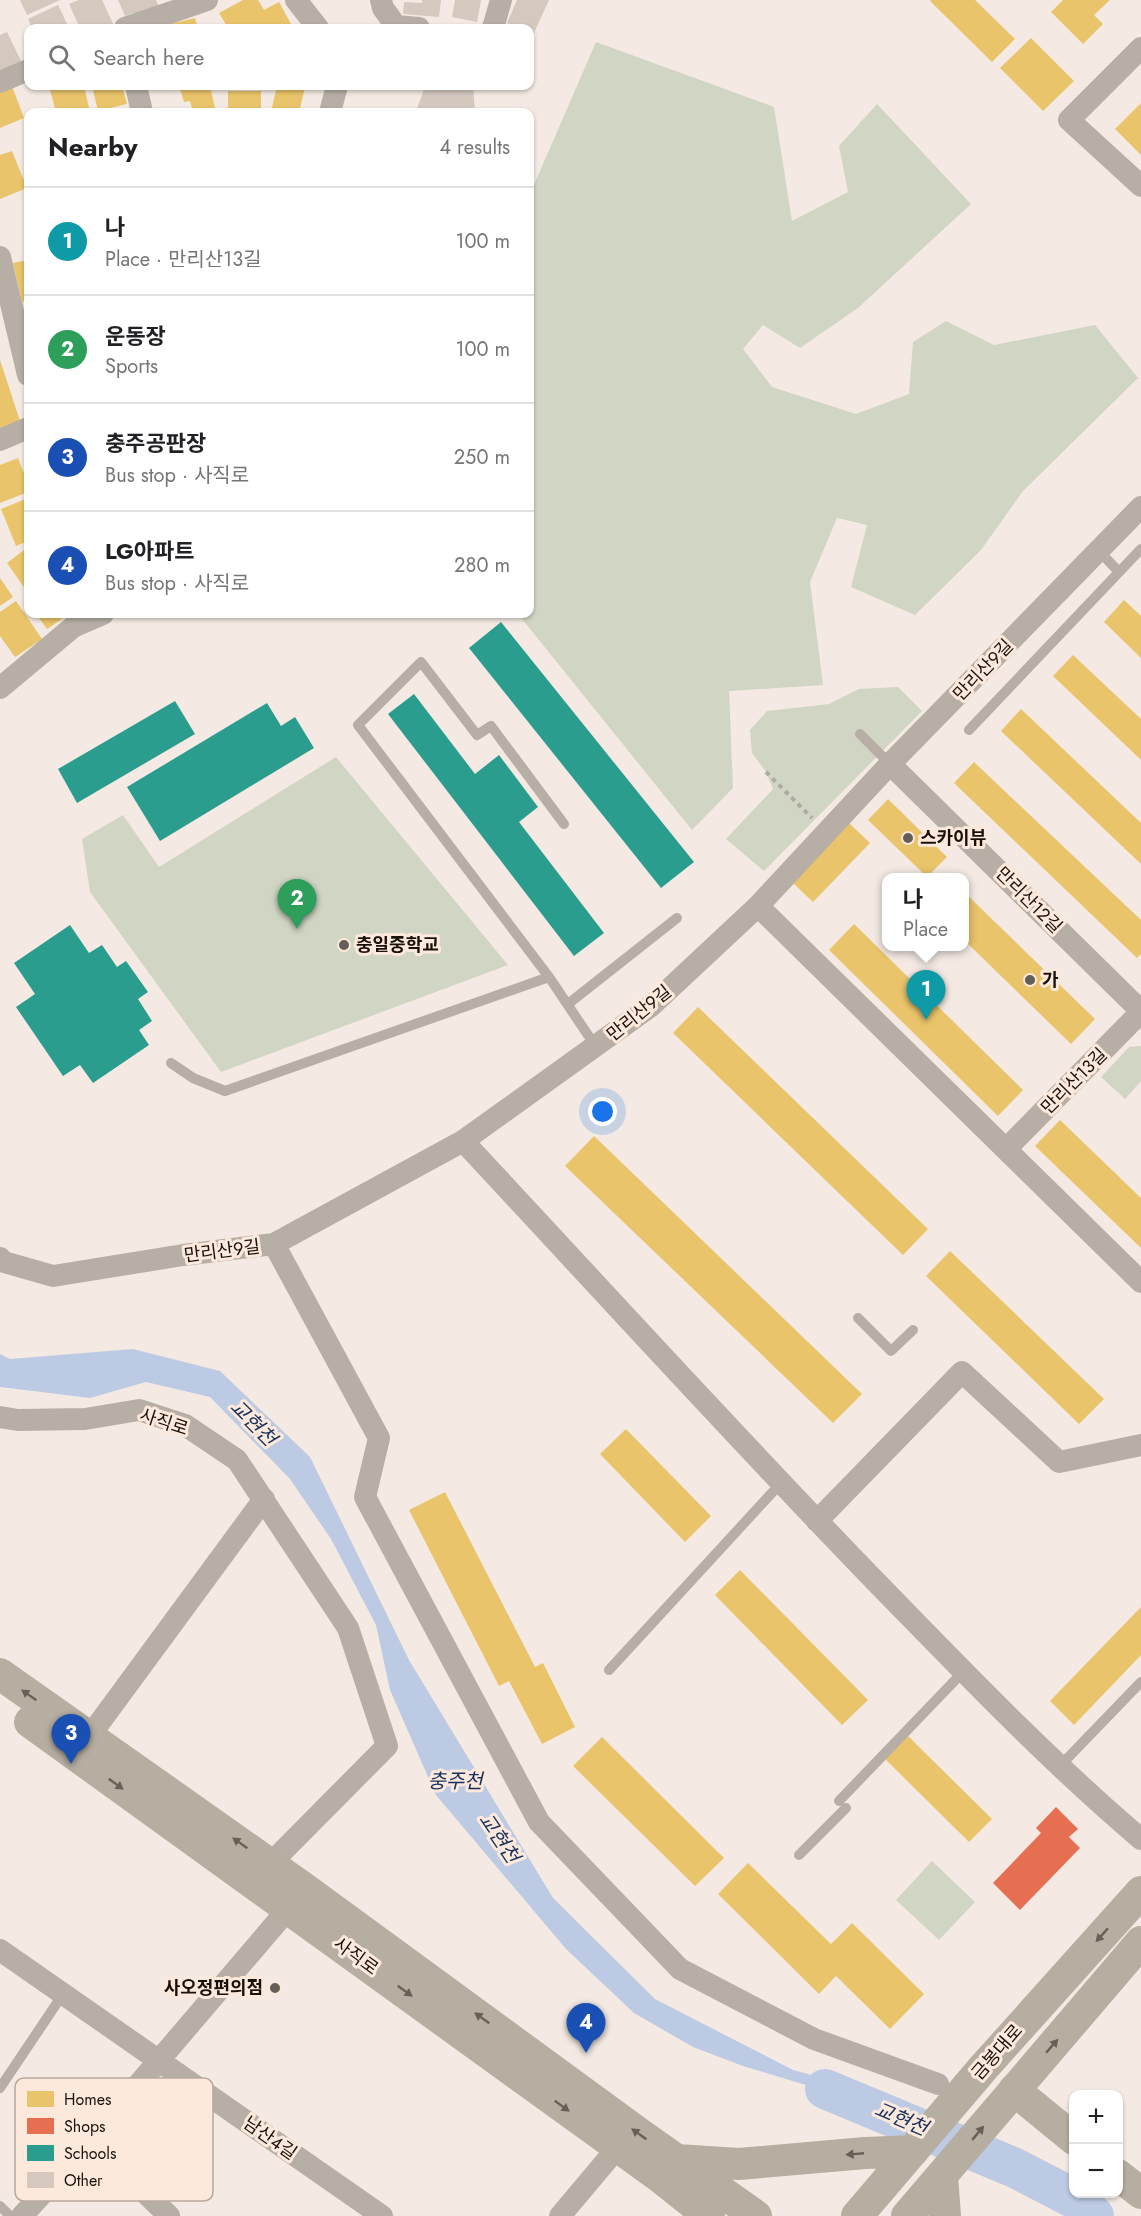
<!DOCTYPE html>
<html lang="en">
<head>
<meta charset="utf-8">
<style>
  :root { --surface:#fff; --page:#f6f6f6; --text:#202124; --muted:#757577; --line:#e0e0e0; --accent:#0b8043 }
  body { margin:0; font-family:Jost,"Noto Sans KR",sans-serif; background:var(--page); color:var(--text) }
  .controls { position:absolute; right:18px; bottom:18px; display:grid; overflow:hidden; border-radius:12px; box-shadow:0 2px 4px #0004 }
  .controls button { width:54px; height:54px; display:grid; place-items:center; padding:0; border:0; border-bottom:2px solid var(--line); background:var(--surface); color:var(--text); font:30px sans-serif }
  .you { position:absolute; left:603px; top:1112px; width:21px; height:21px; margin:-15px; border:4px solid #fff; border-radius:50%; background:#1a73e8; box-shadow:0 0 0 9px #1a73e833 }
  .badge { display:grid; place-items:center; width:39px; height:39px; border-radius:50%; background:var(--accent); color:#fff; font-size:20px; font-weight:700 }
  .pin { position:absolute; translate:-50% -50px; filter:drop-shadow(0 2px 3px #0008) }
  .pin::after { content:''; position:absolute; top:32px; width:21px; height:18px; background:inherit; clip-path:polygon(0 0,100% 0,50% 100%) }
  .popup { position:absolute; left:882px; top:873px; width:87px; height:78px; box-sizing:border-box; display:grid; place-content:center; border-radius:12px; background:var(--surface); filter:drop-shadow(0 2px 4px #0005); font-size:20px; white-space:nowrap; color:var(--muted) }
  .popup b { font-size:22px; color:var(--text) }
  .popup::after { content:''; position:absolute; left:50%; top:100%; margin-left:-12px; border:12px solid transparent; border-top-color:var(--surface) }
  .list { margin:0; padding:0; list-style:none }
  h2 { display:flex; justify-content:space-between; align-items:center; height:78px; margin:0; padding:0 24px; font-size:26px }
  h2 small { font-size:20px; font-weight:400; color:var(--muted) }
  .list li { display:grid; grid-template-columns:39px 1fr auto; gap:18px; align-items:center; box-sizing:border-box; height:108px; padding:0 24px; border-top:2px solid var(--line) }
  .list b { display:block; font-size:22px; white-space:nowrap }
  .list p { margin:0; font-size:20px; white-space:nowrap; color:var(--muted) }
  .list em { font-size:20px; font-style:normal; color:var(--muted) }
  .icon { flex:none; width:33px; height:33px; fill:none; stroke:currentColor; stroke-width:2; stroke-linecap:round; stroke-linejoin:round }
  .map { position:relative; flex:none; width:1141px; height:2216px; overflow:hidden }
  .search { position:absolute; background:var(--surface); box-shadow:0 2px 4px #0004; left:24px; top:24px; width:510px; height:66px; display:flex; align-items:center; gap:15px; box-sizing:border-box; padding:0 21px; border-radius:12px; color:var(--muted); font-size:22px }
  .panel { position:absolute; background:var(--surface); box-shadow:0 2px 4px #0004; left:24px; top:108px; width:510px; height:510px; border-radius:12px }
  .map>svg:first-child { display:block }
  .green { fill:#d0d5c4 }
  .water { fill:#bdcae3 }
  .homes { fill:#e9c46a }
  .shops { fill:#e76f51 }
  .schools { fill:#2a9d8f }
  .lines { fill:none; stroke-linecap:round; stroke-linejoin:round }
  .river { stroke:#bdcae3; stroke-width:40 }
  .building { fill:#d4c8bf }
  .path { stroke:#b0a9a2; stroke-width:4; stroke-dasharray:4.5 4.5; stroke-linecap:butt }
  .lane { stroke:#b7afa5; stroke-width:10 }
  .street { stroke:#b7afa5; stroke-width:22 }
  .secondary { stroke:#b7aea2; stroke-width:32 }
  .oneway { fill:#686056 }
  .poi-dot { fill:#655d57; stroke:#fce9db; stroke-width:2 }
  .labels { text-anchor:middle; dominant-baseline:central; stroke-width:6; stroke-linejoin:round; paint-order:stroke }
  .street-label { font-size:18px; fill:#18110b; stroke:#fce9db }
  .poi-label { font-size:18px; font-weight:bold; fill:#18110b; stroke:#fce9db; text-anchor:start }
  .water-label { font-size:20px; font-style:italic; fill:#152f5f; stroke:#fce9db }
  .key { fill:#fce9db; stroke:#b8a89d; stroke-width:1.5 }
  .key-label { font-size:16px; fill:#18110b }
</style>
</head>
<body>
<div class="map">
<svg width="1141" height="2216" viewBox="0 0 1141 2216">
  <rect width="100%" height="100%" fill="#f4eae3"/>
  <path class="green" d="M 596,42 L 774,107 L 792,221 L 848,192 L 839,146 L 877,104 L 971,204 L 858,308 L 800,348 L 763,325 L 743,349 L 772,387 L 856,414 L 909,394 L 913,342 L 946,321 L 994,345 L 1095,325 L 1138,378 L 1023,491 L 981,550 L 915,615 L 851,587 L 867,525 L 837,518 L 810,582 L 823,685 L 729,691 L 733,788 L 692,830 L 518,614 L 530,614 L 530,194 Z
    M 898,687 L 922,711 L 764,871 L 726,839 L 773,789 L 766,772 L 752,753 L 750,730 L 767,711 L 829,704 L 859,689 Z
    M 336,757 L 508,965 L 221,1072 L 90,892 L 82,839 L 123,815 L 159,867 Z
    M 1141,1046 L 1141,1081 L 1125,1099 L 1101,1077 L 1129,1047 Z
    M 932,1861 L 975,1902 L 939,1940 L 896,1900 Z"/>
  <path class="water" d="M 133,1349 L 220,1371 L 310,1457 L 409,1660 L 553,1898 L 655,1999 L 793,2070 L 902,2099 L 868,2113 L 829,2092 L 743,2066 L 693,2047 L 634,2013 L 566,1949 L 436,1795 L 390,1690 L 376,1625 L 331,1539 L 290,1479 L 210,1397 L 146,1382 L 90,1398 L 0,1387 L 0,1354 L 10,1359 Z"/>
  <path class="homes" d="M 243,0 L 258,0 L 264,10 L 279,2 L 291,24 L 283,28 L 228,28 L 219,13 Z
    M 931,0 L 975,0 L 1015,39 L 992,62 L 930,1 Z
    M 1063,0 L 1110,0 L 1094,15 L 1103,24 L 1083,44 L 1051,12 Z
    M 195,18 L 198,28 L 170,28 L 169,24 Z
    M 1031,38 L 1074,81 L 1043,111 L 1000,68 Z
    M 12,86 L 24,118 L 0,128 L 0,90 Z
    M 49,86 L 84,86 L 90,112 L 56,112 Z
    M 92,86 L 122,86 L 127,104 L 98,111 Z
    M 179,86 L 210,86 L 215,108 L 193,112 L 190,101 L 184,102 Z
    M 277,86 L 305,88 L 299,112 L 271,112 Z
    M 228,91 L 261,91 L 261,112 L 228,112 Z
    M 1141,103 L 1141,155 L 1115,129 Z
    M 12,151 L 27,188 L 0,199 L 0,155 Z
    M 28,260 L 28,300 L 22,302 L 13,263 Z
    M 0,360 L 20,421 L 0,428 Z
    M 18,458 L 28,484 L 28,492 L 0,503 L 0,465 Z
    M 28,498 L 28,541 L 16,546 L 1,509 Z
    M 28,547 L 28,593 L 7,563 Z
    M 0,578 L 13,597 L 0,606 Z
    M 1124,600 L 1141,616 L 1141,658 L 1104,622 Z
    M 16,601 L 42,639 L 15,657 L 0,636 L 0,612 Z
    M 36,614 L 61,614 L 62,619 L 47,629 Z
    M 1073,655 L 1141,719 L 1141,760 L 1053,676 Z
    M 1021,709 L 1141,823 L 1141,864 L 1001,731 Z
    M 974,762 L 1141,920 L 1141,954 L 1137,958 L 954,783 Z
    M 888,799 L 947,857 L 927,877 L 868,820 Z
    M 849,823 L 870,843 L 813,902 L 793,883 Z
    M 965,893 L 1095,1019 L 1071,1044 L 965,941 Z
    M 854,924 L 1023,1090 L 998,1116 L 829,950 Z
    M 698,1007 L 928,1229 L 903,1255 L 673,1033 Z
    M 1060,1120 L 1141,1198 L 1141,1248 L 1035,1146 Z
    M 594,1136 L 862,1394 L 833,1423 L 565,1166 Z
    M 950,1251 L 1104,1399 L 1079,1424 L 926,1276 Z
    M 626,1429 L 711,1516 L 685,1542 L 600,1454 Z
    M 445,1492 L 535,1667 L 543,1663 L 575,1727 L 542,1744 L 509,1681 L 499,1686 L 409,1510 Z
    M 740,1570 L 868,1700 L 842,1725 L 715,1595 Z
    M 1141,1607 L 1141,1655 L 1074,1725 L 1050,1701 Z
    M 908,1736 L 992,1819 L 969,1842 L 885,1759 Z
    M 602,1737 L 724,1858 L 695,1886 L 573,1766 Z
    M 748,1863 L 831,1944 L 852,1923 L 924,1994 L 890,2029 L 836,1976 L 819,1994 L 718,1894 Z"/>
  <path class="shops" d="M 1056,1807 L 1078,1829 L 1069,1837 L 1080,1848 L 1020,1910 L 993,1883 L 1041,1833 L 1036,1828 Z"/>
  <path class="schools" d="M 501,622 L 694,862 L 661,888 L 469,648 Z
    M 414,694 L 475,774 L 499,755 L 538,807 L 519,822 L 604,933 L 574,956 L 388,714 Z
    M 175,701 L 195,734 L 77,803 L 58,769 Z
    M 267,703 L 281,726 L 295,717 L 314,748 L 160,841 L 127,787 Z
    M 70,925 L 89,953 L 102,945 L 117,967 L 126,961 L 148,992 L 138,999 L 152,1021 L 139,1030 L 149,1045 L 93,1083 L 80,1065 L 63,1076 L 16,1007 L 35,994 L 14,963 Z"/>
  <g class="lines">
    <path class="river" d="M 825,2089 L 1015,2168 L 1075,2199 L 1094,2216"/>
  </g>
  <path class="building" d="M 20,0 L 60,0 L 27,15 Z
    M 79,0 L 102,0 L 115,28 L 80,28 L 69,4 Z
    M 118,0 L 156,0 L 160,9 L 136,20 L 133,13 L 125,16 Z
    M 422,0 L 441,0 L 439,17 L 403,14 L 404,2 L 422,3 Z
    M 455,0 L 481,0 L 477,22 L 452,17 Z
    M 517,0 L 549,0 L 533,35 L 530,33 L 530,28 L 520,28 L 507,23 Z
    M 58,5 L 69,28 L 32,28 L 28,19 Z
    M 7,32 L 24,67 L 0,78 L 0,35 Z
    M 425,86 L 473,86 L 475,112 L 416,112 Z"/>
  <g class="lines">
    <path class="path" d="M 766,772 L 812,818"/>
    <path class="lane" d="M 1099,551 L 1119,572
      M 969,730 L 1141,549
      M 860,734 L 890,764
      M 549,977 L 358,725 L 421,662 L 477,735 L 491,726 L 564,824
      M 568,1004 L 677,918
      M 171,1063 L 193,1078 L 225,1091 L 549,977 L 596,1047
      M 858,1318 L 891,1351 L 913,1330
      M 609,1670 L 781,1483
      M 1059,1767 L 1141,1682
      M 839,1801 L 963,1672
      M 799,1855 L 846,1808
      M 0,2088 L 63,1994
      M 0,2206 L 10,2216"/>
    <path class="street" d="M 296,0 L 318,28
      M 381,0 L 383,8 L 396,26 L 419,28
      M 125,28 L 207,0
      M 493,28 L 501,0
      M 1141,48 L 1069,120 L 1141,186
      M 0,82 L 28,70
      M 136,86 L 142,112
      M 330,112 L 337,86
      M 0,257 L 28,375
      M 0,440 L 28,428
      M 0,688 L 73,627 L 103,614
      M 890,764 L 1141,1011
      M 758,906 L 1141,1282
      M 463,1141 C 602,1290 739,1441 881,1587 C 966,1674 1049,1761 1141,1839
      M 1006,1149 L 1141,1012
      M 274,1244 L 379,1438 L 365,1497 L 539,1822 L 680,1969 L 814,2039 L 938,2084
      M 0,1258 L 4,1262 L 53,1276 L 183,1255 L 274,1244 L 463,1141 L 651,1006 L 758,906 L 890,764 L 1141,507
      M 0,1417 L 18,1420 L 85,1419 L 139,1410 L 185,1425 L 237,1460 L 348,1628 L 387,1746 L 270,1864
      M 817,1521 L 962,1372 L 1059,1462 L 1141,1445
      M 89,1737 L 264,1499
      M 0,1950 L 382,2216
      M 91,2140 L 169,2216
      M 22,2216 L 91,2140 L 289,1908
      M 560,2216 L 618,2147"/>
    <path class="secondary" d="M 0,1674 L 305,1889 L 641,2135 L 756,2216
      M 30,1722 L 660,2177 L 709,2216
      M 1014,2090 L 1074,2139
      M 677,2160 L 739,2164 L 865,2153 L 913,2151
      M 1118,2175 L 1141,2193
      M 942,2176 L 945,2216
      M 857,2216 L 984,2067 L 1141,1892
      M 907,2216 L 1141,1942"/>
  </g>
  <defs><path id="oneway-solid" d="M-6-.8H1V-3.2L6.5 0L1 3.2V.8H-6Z" transform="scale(1.5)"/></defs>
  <g class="oneway">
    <use href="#oneway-solid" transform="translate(29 1695) rotate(-145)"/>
    <use href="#oneway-solid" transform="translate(116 1784) rotate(36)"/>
    <use href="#oneway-solid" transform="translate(240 1843) rotate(-145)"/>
    <use href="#oneway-solid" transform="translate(1102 1935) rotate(132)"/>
    <use href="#oneway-solid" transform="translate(405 1991) rotate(36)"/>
    <use href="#oneway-solid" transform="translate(482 2018) rotate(-144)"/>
    <use href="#oneway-solid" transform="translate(1052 2046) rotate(-49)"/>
    <use href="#oneway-solid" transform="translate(562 2106) rotate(36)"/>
    <use href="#oneway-solid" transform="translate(978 2133) rotate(-50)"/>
    <use href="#oneway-solid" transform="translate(639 2134) rotate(-144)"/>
    <use href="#oneway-solid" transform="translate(855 2154) rotate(175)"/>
  </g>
  <g class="poi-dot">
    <circle cx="908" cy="838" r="6"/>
    <circle cx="344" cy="945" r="6"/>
    <circle cx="1030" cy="980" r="6"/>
    <circle cx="275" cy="1988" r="6"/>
  </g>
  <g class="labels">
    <g class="street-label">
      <text transform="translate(983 670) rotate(-46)">만리산9길</text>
      <text transform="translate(1029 900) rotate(45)">만리산12길</text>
      <text transform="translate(639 1013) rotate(-39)">만리산9길</text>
      <text transform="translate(1074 1081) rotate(-45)">만리산13길</text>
      <text transform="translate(222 1251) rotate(-7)">만리산9길</text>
      <text transform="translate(164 1422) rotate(18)">사직로</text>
      <text transform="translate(356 1956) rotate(36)">사직로</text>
      <text transform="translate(997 2052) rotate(-49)">금봉대로</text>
      <text transform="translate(270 2138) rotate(35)">남산4길</text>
    </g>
    <g class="poi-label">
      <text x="920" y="838">스카이뷰</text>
      <text x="356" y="945">충일중학교</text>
      <text x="1042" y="980">가</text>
      <text x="263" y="1988" text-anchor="end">사오정편의점</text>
    </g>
    <g class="water-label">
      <text transform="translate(253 1423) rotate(45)">교현천</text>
      <text x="455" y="1781">충주천</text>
      <text transform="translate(499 1838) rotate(56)">교현천</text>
      <text transform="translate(901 2119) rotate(23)">교현천</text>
    </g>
  </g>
  <rect x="15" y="2078" width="198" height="123" rx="9" class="key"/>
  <rect x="27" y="2091" width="27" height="16" fill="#e9c46a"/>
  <rect x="27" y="2118" width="27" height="16" fill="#e76f51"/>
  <rect x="27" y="2145" width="27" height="16" fill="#2a9d8f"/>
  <rect x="27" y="2172" width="27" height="16" fill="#d4c8bf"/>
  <g class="key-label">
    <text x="64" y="2105">Homes</text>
    <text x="64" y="2132">Shops</text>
    <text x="64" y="2159">Schools</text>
    <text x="64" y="2186">Other</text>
  </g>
</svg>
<div class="controls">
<button>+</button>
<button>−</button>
</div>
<div class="you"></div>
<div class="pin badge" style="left:926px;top:1020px;background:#0f9aa8">1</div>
<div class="popup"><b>나</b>Place</div>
<div class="pin badge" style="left:297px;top:929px;background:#2e9e5b">2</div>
<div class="pin badge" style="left:71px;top:1764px;background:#1a4fb4">3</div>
<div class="pin badge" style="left:586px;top:2053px;background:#1a4fb4">4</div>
<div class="search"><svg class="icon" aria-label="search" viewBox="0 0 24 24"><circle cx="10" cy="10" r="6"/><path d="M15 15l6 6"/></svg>Search here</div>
<section class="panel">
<h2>Nearby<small>4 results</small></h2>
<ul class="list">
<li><span class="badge" style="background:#0f9aa8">1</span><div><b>나</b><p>Place · 만리산13길</p></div><em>100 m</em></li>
<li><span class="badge" style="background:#2e9e5b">2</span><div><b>운동장</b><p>Sports</p></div><em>100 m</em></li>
<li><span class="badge" style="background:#1a4fb4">3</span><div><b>충주공판장</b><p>Bus stop · 사직로</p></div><em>250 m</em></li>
<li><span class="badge" style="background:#1a4fb4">4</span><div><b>LG아파트</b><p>Bus stop · 사직로</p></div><em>280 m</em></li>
</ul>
</section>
</div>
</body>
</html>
